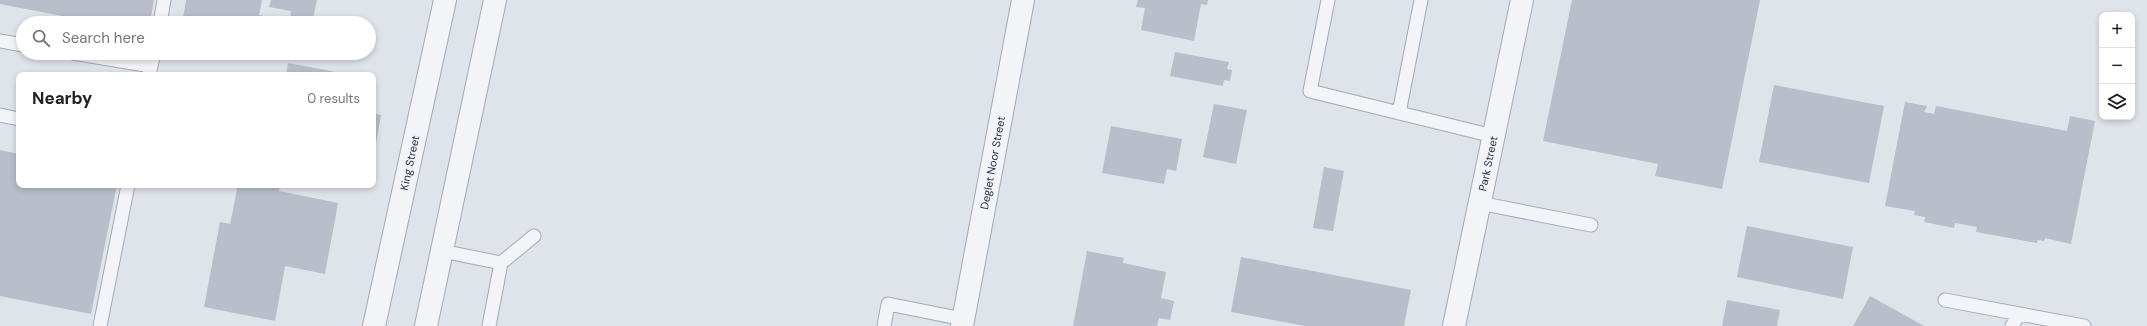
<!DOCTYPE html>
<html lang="en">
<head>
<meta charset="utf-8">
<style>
  :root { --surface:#fff; --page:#f6f6f6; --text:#202124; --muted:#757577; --line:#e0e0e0 }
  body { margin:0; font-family:"DM Sans",sans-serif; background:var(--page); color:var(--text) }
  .controls { position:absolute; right:12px; top:12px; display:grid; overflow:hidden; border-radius:8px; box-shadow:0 2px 6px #0003 }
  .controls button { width:36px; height:36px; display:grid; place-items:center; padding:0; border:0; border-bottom:1px solid var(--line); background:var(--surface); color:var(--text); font:20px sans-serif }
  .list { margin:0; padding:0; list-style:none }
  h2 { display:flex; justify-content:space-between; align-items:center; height:52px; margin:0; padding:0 16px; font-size:17px }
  h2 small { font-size:13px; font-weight:400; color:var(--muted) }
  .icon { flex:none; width:22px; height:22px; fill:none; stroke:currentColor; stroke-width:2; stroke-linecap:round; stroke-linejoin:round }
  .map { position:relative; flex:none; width:2147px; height:326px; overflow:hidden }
  .search { position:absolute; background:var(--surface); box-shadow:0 2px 6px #0003; left:16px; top:16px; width:360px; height:44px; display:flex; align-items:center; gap:10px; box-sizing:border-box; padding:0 14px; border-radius:22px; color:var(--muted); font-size:15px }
  .panel { position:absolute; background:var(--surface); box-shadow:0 2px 6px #0003; left:16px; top:72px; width:360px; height:116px; border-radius:8px }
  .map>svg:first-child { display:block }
  .building { fill:#b9beca }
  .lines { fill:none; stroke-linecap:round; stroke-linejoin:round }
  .service-casing { stroke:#a4a9b4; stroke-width:15 }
  .minor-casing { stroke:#a4a9b4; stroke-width:24 }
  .service { stroke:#f2f4f8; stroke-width:13 }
  .minor { stroke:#f2f4f8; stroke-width:22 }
  .labels { text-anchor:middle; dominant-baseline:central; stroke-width:4; stroke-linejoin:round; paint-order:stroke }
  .street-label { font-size:11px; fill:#272f42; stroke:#eff2f7 }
</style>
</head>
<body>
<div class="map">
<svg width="2147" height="326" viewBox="0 0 2147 326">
  <rect width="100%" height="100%" fill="#dfe3ea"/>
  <path class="building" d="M 0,0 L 154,0 L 150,23 L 99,23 L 0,4 Z
    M 186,0 L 262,0 L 259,15 L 269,17 L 268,23 L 206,23 L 183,18 Z
    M 271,0 L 317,0 L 312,23 L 290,22 L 291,11 L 269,7 Z
    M 1138,0 L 1208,0 L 1207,5 L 1201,4 L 1194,41 L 1141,30 L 1145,8 L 1136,7 Z
    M 1572,0 L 1760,0 L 1722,189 L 1655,176 L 1658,164 L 1543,141 Z
    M 1175,52 L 1229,62 L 1227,69 L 1232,70 L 1230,81 L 1224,80 L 1223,86 L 1170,76 Z
    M 288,63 L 347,74 L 347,75 L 286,75 Z
    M 179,72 L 190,74 L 190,75 L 178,75 Z
    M 1774,85 L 1884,106 L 1869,183 L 1759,162 Z
    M 1905,102 L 1927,106 L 1924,112 L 1934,114 L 1936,106 L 2067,131 L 2070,116 L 2095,121 L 2071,244 L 2045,238 L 2044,241 L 2038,240 L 2037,243 L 1976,232 L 1977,227 L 1955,223 L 1954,228 L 1924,222 L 1925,217 L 1914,215 L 1915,211 L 1885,206 Z
    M 1214,104 L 1247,110 L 1236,164 L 1203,157 Z
    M 373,113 L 381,115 L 376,144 L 373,143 Z
    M 1111,126 L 1182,139 L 1176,171 L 1167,169 L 1164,184 L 1102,173 Z
    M 0,150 L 19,154 L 19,185 L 117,185 L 91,314 L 0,296 Z
    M 1324,167 L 1344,171 L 1333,231 L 1313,228 Z
    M 238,185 L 280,185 L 279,191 L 338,203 L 325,274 L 285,266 L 275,321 L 204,307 L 220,222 L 230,224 Z
    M 1747,226 L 1853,247 L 1843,299 L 1737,277 Z
    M 1087,251 L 1124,258 L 1123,263 L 1166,272 L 1161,298 L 1174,301 L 1170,320 L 1159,318 L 1157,326 L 1073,326 Z
    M 1241,257 L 1411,290 L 1404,326 L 1305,326 L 1231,312 Z
    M 1870,296 L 1924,326 L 1853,326 Z
    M 1727,300 L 1780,310 L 1777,326 L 1722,326 Z"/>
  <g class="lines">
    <defs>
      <path id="service" d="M 1328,0 L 1310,91 L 1493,136
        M 160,23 L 164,0
        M 0,41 L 23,45
        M 73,53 L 151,66
        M 149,75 L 154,53
        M 1399,113 L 1421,0
        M 0,115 L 19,119
        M 1479,203 L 1591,225
        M 442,251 L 501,263
        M 1945,300 L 2084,326
        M 100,326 L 128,185
        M 489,326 L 501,263 L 534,236
        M 884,326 L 888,304 L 963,319
        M 2012,326 L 2019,314"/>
      <g id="minor">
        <path id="s1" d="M 374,326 L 445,0"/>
        <path d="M 426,326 L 495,0"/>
        <path id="s2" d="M 962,326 L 1023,0"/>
        <path id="s3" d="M 1454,326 L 1522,0"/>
      </g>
    </defs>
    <use href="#service" class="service-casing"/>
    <use href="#minor" class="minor-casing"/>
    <use href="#service" class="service"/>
    <use href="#minor" class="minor"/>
  </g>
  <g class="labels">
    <g class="street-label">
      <text stroke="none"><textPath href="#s1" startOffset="167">King Street</textPath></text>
      <text stroke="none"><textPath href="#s2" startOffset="166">Deglet Noor Street</textPath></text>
      <text stroke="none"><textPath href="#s3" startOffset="166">Park Street</textPath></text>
    </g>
  </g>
</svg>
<div class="controls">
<button>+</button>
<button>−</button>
<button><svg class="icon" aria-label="layers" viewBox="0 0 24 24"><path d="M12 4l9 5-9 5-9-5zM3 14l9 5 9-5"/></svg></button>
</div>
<div class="search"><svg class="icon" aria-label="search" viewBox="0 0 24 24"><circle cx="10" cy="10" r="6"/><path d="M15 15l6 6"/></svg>Search here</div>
<section class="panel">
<h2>Nearby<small>0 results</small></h2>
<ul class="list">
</ul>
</section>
</div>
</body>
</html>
